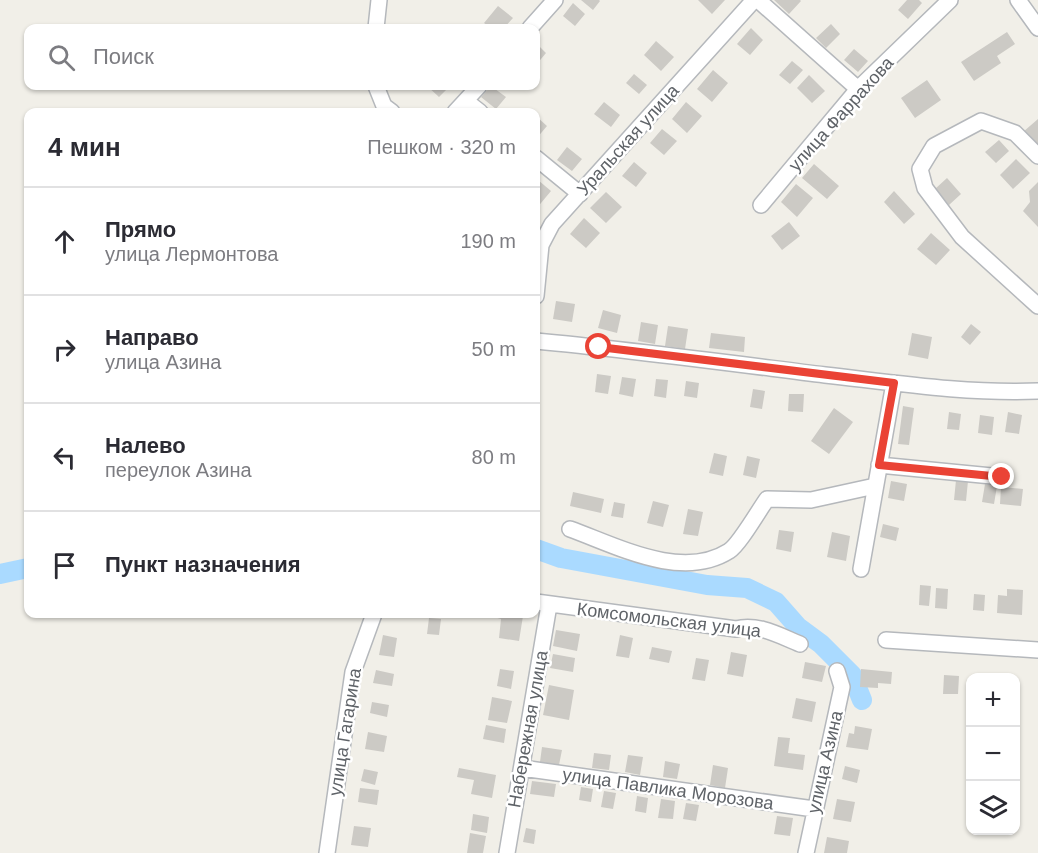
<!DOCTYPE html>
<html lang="ru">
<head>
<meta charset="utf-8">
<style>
  :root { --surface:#fff; --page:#f7f7f7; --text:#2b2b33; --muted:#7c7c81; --line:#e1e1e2 }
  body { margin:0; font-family:Helvetica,sans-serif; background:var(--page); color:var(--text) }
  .controls { position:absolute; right:18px; bottom:18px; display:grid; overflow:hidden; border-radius:12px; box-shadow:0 2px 4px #0004 }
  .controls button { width:54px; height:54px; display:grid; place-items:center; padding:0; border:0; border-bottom:2px solid var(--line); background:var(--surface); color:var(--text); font:30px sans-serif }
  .stop { position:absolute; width:18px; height:18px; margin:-14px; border:4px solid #ea4335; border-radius:50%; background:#fff }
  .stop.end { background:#ea4335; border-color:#fff; box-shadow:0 2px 6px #0008 }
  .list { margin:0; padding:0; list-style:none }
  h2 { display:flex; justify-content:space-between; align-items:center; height:78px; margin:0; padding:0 24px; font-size:26px }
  h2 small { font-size:20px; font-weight:400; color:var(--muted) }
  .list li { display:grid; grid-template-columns:39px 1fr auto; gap:18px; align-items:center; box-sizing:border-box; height:108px; padding:0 24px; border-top:2px solid var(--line) }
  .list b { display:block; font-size:22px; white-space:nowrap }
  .list p { margin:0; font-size:20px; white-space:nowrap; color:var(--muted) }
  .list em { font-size:20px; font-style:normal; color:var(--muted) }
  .icon { flex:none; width:33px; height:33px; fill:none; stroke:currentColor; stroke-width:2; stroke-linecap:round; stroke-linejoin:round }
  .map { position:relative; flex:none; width:1038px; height:853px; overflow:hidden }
  .search { position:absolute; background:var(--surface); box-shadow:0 2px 4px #0004; left:24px; top:24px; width:516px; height:66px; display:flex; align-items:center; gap:15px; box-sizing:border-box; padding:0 21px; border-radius:12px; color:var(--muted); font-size:22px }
  .panel { position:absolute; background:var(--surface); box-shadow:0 2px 4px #0004; left:24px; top:108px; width:516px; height:510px; border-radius:12px }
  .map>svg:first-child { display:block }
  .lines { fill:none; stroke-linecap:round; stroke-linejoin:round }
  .river { stroke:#aadaff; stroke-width:20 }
  .building { fill:#cccac5 }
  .minor-casing { stroke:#b5b8bc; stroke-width:18 }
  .minor { stroke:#fff; stroke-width:15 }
  .route { stroke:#ea4335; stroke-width:8 }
  .labels { text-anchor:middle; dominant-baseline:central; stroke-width:5; stroke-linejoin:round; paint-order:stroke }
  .street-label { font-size:18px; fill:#5f6368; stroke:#fff }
</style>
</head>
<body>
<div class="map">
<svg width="1038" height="853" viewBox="0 0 1038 853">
  <rect width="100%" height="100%" fill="#f1efe8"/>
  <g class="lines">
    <path class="river" d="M 536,549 L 561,558 L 707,585 L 747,588 L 776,602 L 798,627 L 821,644 L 852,675 L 862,700
      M 0,574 L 28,568"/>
  </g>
  <path class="building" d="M 581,0 L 599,0 L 600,1 L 593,10 Z
    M 698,0 L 725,0 L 712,14 Z
    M 774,0 L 800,0 L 801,1 L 789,14 Z
    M 907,0 L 919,0 L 922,3 L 908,19 L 898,10 Z
    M 573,3 L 585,14 L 575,26 L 563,16 Z
    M 498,6 L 513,18 L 504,28 L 491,28 L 484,23 Z
    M 831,24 L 840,34 L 826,48 L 816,38 Z
    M 751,28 L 763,40 L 750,55 L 737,44 Z
    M 1007,32 L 1015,44 L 997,56 L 1001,63 L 974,81 L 961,62 Z
    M 656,41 L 674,57 L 661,71 L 644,55 Z
    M 536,43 L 546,53 L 536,65 Z
    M 854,49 L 868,61 L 858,72 L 844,60 Z
    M 792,61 L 803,70 L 790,84 L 779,75 Z
    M 713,70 L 728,83 L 712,102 L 697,89 Z
    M 634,74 L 647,85 L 639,94 L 626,83 Z
    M 809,75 L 825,91 L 812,103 L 797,88 Z
    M 927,80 L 941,100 L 915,118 L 901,98 Z
    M 427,86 L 450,86 L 439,97 Z
    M 491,86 L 506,97 L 496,109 L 481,97 Z
    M 604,102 L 620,115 L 611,127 L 594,114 Z
    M 686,102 L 702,116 L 687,133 L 672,119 Z
    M 536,116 L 547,126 L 536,139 Z
    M 1038,119 L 1038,149 L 1023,132 Z
    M 662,129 L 677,141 L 664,155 L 650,143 Z
    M 999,140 L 1009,151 L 996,163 L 985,152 Z
    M 567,147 L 582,159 L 572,171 L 557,160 Z
    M 1016,159 L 1030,173 L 1013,189 L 1000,175 Z
    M 634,162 L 647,173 L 636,187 L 622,176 Z
    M 814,164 L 839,186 L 827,199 L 802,178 Z
    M 947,178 L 961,194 L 949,205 L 935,189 Z
    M 538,180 L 551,191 L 536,209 L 536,183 Z
    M 1038,182 L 1038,227 L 1023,211 L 1030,202 L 1029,191 Z
    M 796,184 L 813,198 L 797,217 L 781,202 Z
    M 894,191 L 915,214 L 904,224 L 884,202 Z
    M 606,192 L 622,207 L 606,223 L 590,208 Z
    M 584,218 L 600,233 L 586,248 L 570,234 Z
    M 789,222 L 800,236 L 782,250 L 771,236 Z
    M 931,233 L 950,250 L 936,265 L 917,249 Z
    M 556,301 L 575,304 L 572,322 L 553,319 Z
    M 603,310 L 621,315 L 617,333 L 598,328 Z
    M 641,322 L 658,325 L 655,344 L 638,341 Z
    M 971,324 L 981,332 L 970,345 L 961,337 Z
    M 668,326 L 688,329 L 685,349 L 665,346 Z
    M 711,333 L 745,337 L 744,352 L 709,348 Z
    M 912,333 L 932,337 L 928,359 L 908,355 Z
    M 597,374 L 611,376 L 608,394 L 595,392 Z
    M 622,377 L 636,379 L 633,397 L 619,394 Z
    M 656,379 L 668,380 L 666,398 L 654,396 Z
    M 686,381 L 699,383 L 697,398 L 684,396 Z
    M 753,389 L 765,391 L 762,409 L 750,407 Z
    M 789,394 L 804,394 L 803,412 L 788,411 Z
    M 903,406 L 914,408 L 909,445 L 898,444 Z
    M 834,408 L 853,422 L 829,454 L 811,441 Z
    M 949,412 L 961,414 L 959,430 L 947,429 Z
    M 1008,412 L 1022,415 L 1019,434 L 1005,432 Z
    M 980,415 L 994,417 L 992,435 L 978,433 Z
    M 714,453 L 727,456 L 723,476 L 709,473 Z
    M 747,456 L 760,459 L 756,478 L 743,475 Z
    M 956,480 L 968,481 L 966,501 L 954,500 Z
    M 891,481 L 907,484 L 904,501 L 888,498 Z
    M 985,484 L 997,486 L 994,504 L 982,502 Z
    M 1001,487 L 1023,489 L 1021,506 L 1000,504 Z
    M 573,492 L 604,499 L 601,513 L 570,506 Z
    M 653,501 L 669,505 L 663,527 L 647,523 Z
    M 614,502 L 625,504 L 623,518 L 611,516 Z
    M 688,509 L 703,512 L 698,536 L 683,534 Z
    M 883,524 L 899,528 L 896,541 L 880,537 Z
    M 779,530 L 794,532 L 791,552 L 776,549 Z
    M 832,532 L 850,536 L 846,561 L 827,557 Z
    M 920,585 L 931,586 L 929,606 L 919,605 Z
    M 936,588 L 948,589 L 947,609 L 935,608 Z
    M 1007,589 L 1023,590 L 1022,615 L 997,613 L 998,595 L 1007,596 Z
    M 974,594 L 985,595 L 984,611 L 973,610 Z
    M 495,614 L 523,616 L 519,641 L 499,638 L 501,619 L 494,617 Z
    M 429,618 L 441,619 L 439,635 L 427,634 Z
    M 556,630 L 580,634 L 577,651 L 553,646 Z
    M 383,635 L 397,638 L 394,657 L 379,655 Z
    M 620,635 L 633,638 L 629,658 L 616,656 Z
    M 652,647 L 672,651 L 669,663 L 649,659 Z
    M 731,652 L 747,655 L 743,677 L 727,674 Z
    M 553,654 L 575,658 L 573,672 L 550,668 Z
    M 696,658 L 709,660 L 705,681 L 692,679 Z
    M 805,662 L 826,666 L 822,682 L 802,678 Z
    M 500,669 L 514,671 L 511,689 L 497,686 Z
    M 861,669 L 892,672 L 891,684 L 878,683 L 878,688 L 860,687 Z
    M 376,670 L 394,674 L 392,686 L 373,683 Z
    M 944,675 L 959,676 L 958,694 L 943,694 Z
    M 549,685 L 574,690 L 569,720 L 543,715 Z
    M 492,697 L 512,701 L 507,723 L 488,720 Z
    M 796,698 L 816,702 L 812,722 L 792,718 Z
    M 372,702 L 389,705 L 387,717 L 370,713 Z
    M 486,725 L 506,729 L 504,743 L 483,739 Z
    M 855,726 L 872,729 L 868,750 L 846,747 L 849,733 L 854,734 Z
    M 368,732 L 387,736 L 384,752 L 365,749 Z
    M 778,737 L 790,738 L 788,753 L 805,755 L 803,770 L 774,766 Z
    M 542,747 L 562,750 L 559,765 L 540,762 Z
    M 594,753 L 611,755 L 609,770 L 592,768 Z
    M 628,755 L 643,757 L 640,775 L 625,772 Z
    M 665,761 L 680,764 L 677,779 L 663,777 Z
    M 713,765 L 728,768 L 725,788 L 710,785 Z
    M 845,766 L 860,770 L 857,783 L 842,779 Z
    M 459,768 L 496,775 L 492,798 L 471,794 L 474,780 L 457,777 Z
    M 364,769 L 378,772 L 375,785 L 361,781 Z
    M 532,781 L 556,784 L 554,797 L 530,794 Z
    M 581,787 L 593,789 L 591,802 L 579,800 Z
    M 360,788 L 379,790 L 377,805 L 358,802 Z
    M 604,791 L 616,793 L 613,809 L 601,807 Z
    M 637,796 L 648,798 L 646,813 L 635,811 Z
    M 661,799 L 675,801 L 673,819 L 658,818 Z
    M 837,799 L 855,802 L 851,822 L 833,819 Z
    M 686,803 L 699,805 L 696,821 L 683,819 Z
    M 473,814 L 489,817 L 487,833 L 471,830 Z
    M 777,816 L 793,818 L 790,836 L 774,834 Z
    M 354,826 L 371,828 L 368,847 L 351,845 Z
    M 526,828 L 536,830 L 534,844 L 523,842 Z
    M 470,833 L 486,836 L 483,853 L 467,853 Z
    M 827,837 L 849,841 L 847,853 L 824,853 Z"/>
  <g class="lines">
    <defs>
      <path id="minor" d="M 758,0 L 858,89
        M 1018,0 L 1038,28
        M 376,28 L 379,0
        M 530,28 L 555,0
        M 376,86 L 384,106 L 392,112
        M 466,101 L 480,112
        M 455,112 L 479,86
        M 1038,156 L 1015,133 L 981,121 L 934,146 L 920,169 L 925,188 L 962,237 L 1038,306
        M 536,158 L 580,194
        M 761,205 L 858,89 L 950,0
        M 536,296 L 541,245 L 552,224 L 754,0
        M 536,341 C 632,350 729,363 825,375 C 896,383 967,394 1038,391
        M 879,465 L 1002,477
        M 570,529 C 617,546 682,581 729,551 C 739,545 759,510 767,499 L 811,500 L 875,486
        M 861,569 L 894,383
        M 536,602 L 736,629 C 758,623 780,636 800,644
        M 886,640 L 1038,650
        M 522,768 L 814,809
        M 327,853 L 353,672 L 374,614
        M 507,853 L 549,605
        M 806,853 L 842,687 L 837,671"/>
    </defs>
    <use href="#minor" class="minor-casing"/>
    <use href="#minor" class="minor"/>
  </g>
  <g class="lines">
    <path class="route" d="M 599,347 L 894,383 L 879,465 L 1002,477"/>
  </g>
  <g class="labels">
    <g class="street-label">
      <text transform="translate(841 114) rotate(-48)">улица Фаррахова</text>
      <text transform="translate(628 140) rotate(-48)">Уральская улица</text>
      <text transform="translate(669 620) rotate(7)">Комсомольская улица</text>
      <text transform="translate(528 729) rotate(-80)">Набережная улица</text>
      <text transform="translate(345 732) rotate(-81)">улица Гагарина</text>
      <text transform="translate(825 762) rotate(-77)">улица Азина</text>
      <text transform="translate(668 789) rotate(8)">улица Павлика Морозова</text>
    </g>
  </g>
</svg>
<div class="controls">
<button>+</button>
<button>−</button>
<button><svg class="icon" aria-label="layers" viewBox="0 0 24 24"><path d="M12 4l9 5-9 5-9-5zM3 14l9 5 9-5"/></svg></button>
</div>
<div class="stop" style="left:599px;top:347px"></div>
<div class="stop end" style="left:1002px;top:477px"></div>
<div class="search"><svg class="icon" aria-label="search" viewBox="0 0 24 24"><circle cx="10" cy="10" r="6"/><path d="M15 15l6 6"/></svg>Поиск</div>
<section class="panel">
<h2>4 мин<small>Пешком · 320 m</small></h2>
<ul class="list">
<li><svg class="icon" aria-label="ahead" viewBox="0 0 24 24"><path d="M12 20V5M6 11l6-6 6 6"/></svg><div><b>Прямо</b><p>улица Лермонтова</p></div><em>190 m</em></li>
<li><svg class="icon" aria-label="right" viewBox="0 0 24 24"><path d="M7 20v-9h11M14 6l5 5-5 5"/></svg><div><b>Направо</b><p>улица Азина</p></div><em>50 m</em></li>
<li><svg class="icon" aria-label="left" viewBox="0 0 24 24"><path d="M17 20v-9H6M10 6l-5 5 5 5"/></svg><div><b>Налево</b><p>переулок Азина</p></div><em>80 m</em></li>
<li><svg class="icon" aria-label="arrive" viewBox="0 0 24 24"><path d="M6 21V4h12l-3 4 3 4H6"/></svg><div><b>Пункт назначения</b></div></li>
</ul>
</section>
</div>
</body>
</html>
